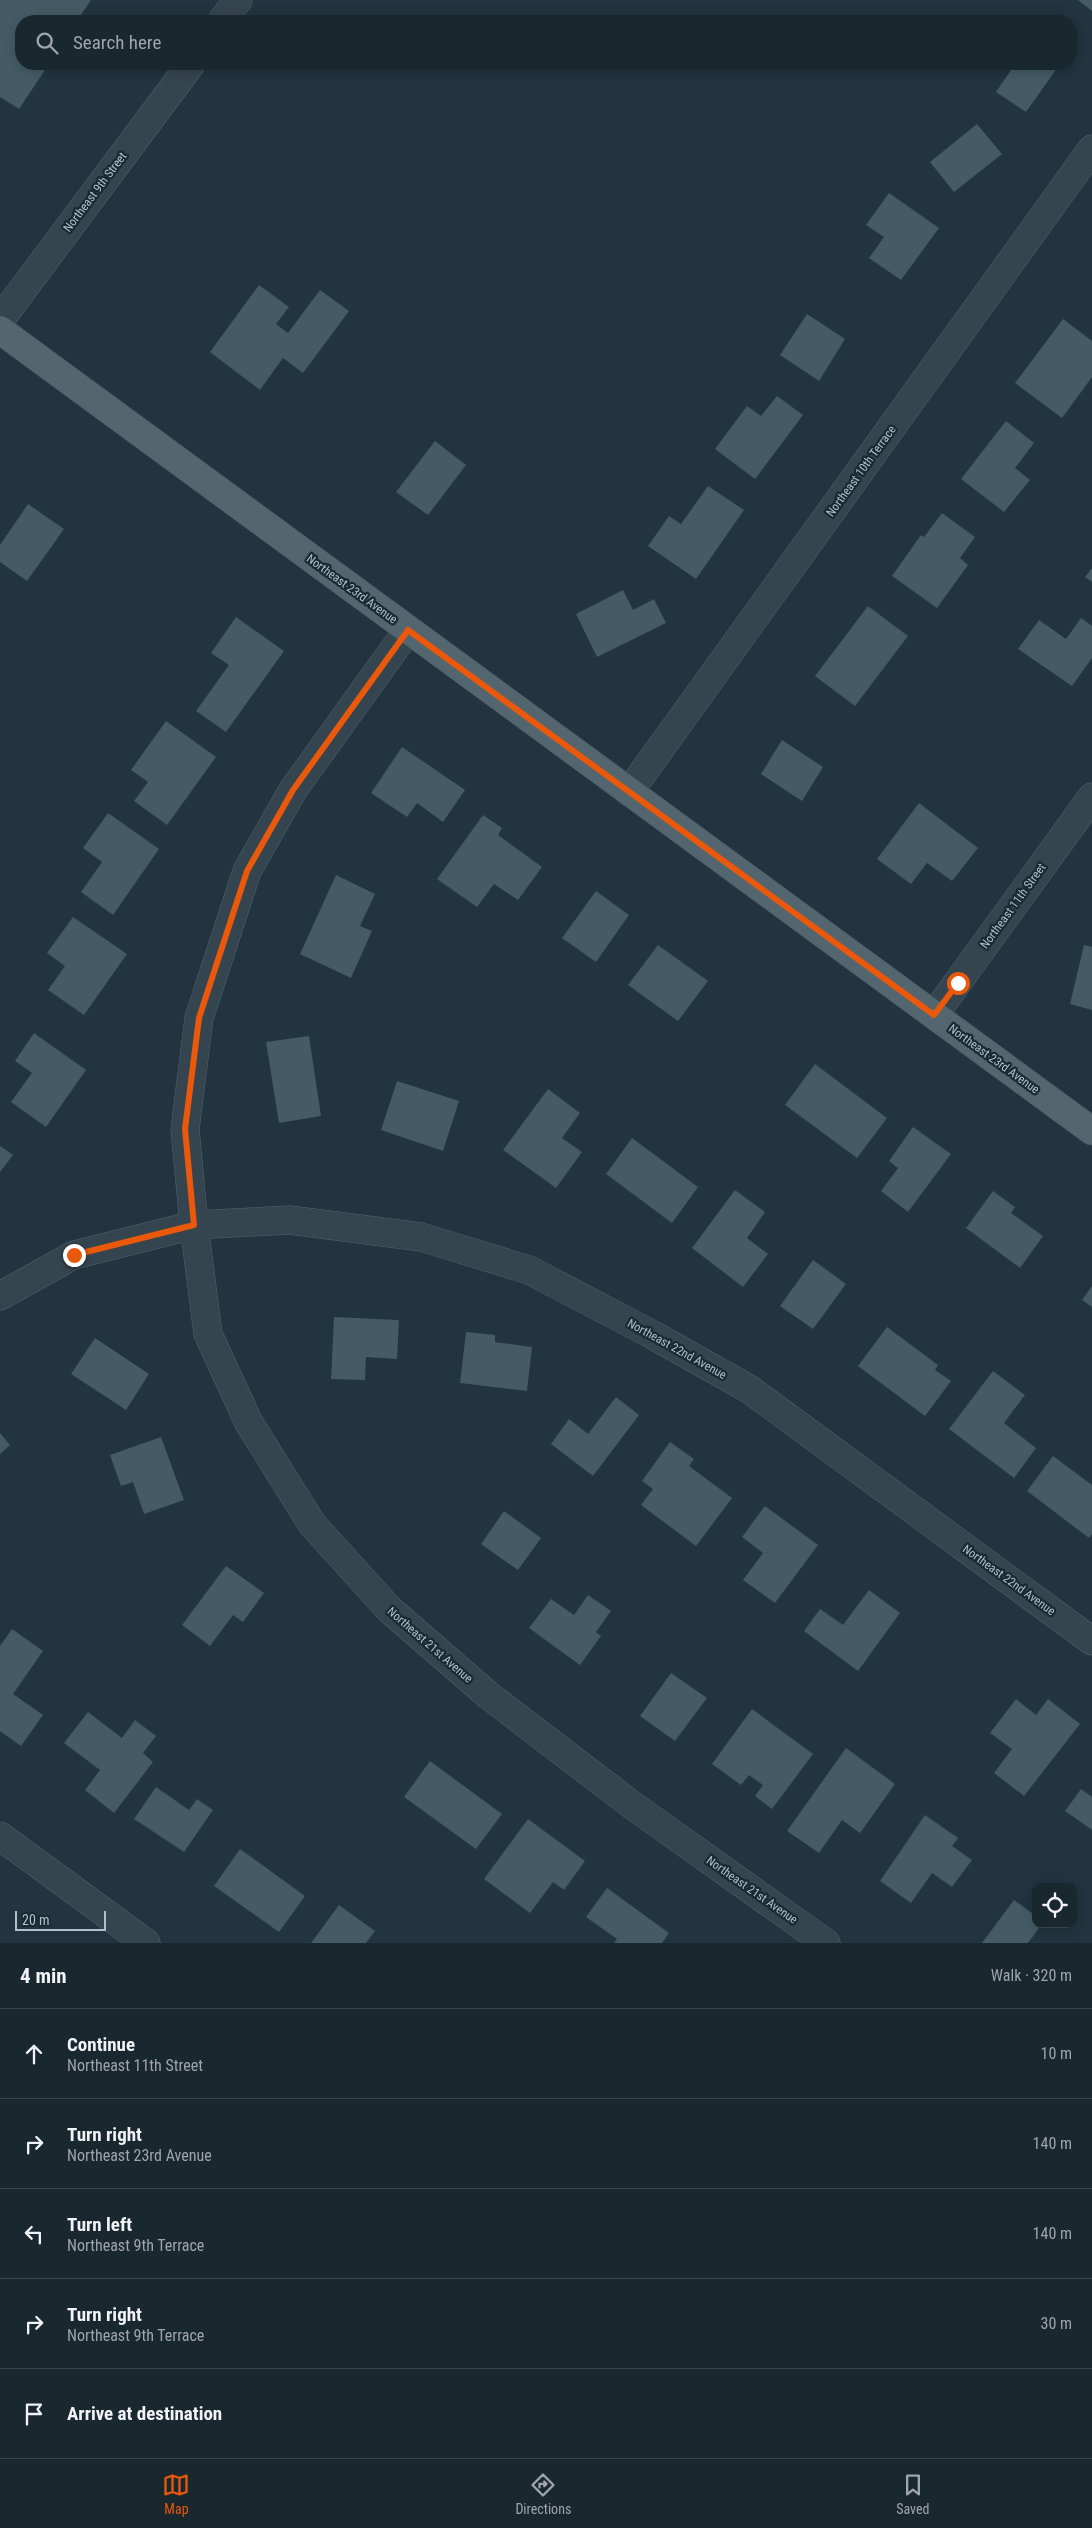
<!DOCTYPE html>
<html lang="en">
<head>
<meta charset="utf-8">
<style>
  :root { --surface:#19272f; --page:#26333b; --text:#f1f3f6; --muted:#9fa5aa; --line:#37444b; --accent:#ea580c }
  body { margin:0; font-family:"Roboto Condensed",sans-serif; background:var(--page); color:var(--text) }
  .controls { position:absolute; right:15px; bottom:15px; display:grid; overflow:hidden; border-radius:10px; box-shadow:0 2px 12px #0003 }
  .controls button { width:45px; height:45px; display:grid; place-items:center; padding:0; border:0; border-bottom:1px solid var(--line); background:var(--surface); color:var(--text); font:25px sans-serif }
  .scale { position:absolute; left:15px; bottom:12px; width:91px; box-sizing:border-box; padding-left:5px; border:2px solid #b1c0ca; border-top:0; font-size:14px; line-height:18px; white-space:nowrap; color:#b1c0ca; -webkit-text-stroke:4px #1a2a34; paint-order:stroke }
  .stop { position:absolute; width:15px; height:15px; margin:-11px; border:4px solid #ea580c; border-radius:50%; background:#fff }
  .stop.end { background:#ea580c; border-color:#fff; box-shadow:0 1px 5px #0008 }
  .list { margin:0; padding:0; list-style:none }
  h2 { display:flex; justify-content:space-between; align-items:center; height:65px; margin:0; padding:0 20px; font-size:21px }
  h2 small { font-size:16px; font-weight:400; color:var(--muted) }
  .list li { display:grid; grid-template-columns:32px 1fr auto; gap:15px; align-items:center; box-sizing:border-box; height:90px; padding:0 20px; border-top:1px solid var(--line) }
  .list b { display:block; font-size:19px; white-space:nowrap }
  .list p { margin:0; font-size:16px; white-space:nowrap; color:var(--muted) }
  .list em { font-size:16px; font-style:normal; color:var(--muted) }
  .icon { flex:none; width:28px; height:28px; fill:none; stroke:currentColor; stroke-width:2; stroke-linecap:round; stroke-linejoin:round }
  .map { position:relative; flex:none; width:1092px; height:1943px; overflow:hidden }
  .search { position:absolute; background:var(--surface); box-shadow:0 2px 12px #0003; left:15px; right:15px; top:15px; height:55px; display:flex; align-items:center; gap:12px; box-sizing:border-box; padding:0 18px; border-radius:20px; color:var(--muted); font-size:19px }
  .sheet { height:515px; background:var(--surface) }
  nav { display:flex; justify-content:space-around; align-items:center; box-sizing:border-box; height:70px; border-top:1px solid var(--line); background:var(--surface); font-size:14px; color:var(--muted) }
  nav a { display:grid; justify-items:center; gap:2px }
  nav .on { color:var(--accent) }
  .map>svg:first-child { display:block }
  .building { fill:#445b65 }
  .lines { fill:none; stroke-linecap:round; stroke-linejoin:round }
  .minor-casing { stroke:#53636d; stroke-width:29 }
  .major-casing { stroke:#41515b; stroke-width:29 }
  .minor { stroke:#35454f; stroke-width:28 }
  .major { stroke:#53656f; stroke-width:28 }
  .route { stroke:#ea580c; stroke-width:6 }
  .labels { text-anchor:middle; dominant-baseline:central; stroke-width:4.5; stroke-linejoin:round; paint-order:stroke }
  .street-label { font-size:12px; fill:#b1c0ca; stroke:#1a2a34 }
</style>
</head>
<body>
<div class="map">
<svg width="1092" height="1943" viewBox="0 0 1092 1943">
  <rect width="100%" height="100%" fill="#21343f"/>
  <path class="building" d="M 0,0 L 91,0 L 77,21 L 21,21 L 21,64 L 49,64 L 19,109 L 0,97 Z
    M 1078,0 L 1092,0 L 1092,11 Z
    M 1015,64 L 1060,64 L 1026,112 L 996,92 Z
    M 977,124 L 1002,154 L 954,192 L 930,162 Z
    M 889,193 L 939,228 L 901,280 L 869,258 L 884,237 L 866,225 Z
    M 259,285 L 289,307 L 276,324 L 288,333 L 320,290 L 349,311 L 303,373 L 283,358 L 260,390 L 210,352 Z
    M 807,314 L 845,339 L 819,381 L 780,355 Z
    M 1063,319 L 1092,341 L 1092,377 L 1062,418 L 1015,383 Z
    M 777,396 L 803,415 L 755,479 L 715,449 L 747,406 L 761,416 Z
    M 1006,421 L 1034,443 L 1015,468 L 1030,480 L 1004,512 L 961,479 Z
    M 435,441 L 466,465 L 428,515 L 396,492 Z
    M 708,486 L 744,510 L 696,579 L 648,546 L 669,516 L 681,524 Z
    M 28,504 L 64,529 L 27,581 L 0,562 L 0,545 Z
    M 942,513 L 975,537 L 960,558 L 968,565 L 937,608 L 892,576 L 921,535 L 924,537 Z
    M 1092,568 L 1092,582 L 1085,577 Z
    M 623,590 L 633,610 L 654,599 L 666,623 L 597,657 L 576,614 Z
    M 868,606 L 908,636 L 855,706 L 815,676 Z
    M 236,617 L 284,651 L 226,732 L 196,711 L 229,665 L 211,653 Z
    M 1081,618 L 1092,626 L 1092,658 L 1072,686 L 1018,649 L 1039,620 L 1066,639 Z
    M 166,721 L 216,757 L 167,825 L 134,801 L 148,782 L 131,770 Z
    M 782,740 L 823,767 L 802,801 L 761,774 Z
    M 402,747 L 465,790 L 443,822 L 417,803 L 407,817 L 371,793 Z
    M 919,803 L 978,848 L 952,881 L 927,863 L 911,884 L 877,859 Z
    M 108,813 L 159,849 L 113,915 L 81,892 L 102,862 L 83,848 Z
    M 483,815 L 502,828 L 498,835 L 542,867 L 518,900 L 494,884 L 477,907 L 437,879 Z
    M 336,875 L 375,894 L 360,926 L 372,931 L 351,978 L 300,954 Z
    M 596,891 L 629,915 L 596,962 L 562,938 Z
    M 73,917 L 127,954 L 84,1015 L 48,990 L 65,966 L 47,953 Z
    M 658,945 L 708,981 L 678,1021 L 628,985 Z
    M 1084,945 L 1092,947 L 1092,1010 L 1070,1004 Z
    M 34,1033 L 86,1070 L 46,1127 L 11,1102 L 32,1073 L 15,1061 Z
    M 309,1036 L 321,1116 L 279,1123 L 266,1042 Z
    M 815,1064 L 887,1118 L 857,1158 L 785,1105 Z
    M 397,1081 L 459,1101 L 443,1151 L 381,1130 Z
    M 548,1089 L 580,1113 L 562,1138 L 582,1152 L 556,1188 L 503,1150 Z
    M 913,1127 L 951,1154 L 908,1212 L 881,1191 L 898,1168 L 889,1161 Z
    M 632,1138 L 698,1187 L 672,1223 L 606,1174 Z
    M 0,1146 L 13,1155 L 0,1172 Z
    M 735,1190 L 765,1212 L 747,1238 L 768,1254 L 743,1287 L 692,1248 Z
    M 993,1191 L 1015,1207 L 1011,1213 L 1043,1236 L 1020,1268 L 966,1228 Z
    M 813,1260 L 846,1284 L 813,1329 L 780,1306 Z
    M 1092,1286 L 1092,1307 L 1082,1300 Z
    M 334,1317 L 399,1320 L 397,1359 L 366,1357 L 365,1380 L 331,1379 Z
    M 887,1327 L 938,1365 L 935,1370 L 951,1381 L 925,1416 L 858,1366 Z
    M 466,1332 L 495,1335 L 495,1342 L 532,1347 L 527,1391 L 460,1383 Z
    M 95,1338 L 149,1374 L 126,1410 L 71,1374 Z
    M 993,1371 L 1025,1395 L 1004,1423 L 1036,1448 L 1014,1478 L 949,1429 Z
    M 616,1397 L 639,1415 L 593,1476 L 551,1444 L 569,1419 L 588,1434 Z
    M 0,1433 L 10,1445 L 0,1454 Z
    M 161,1437 L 184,1500 L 144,1514 L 133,1482 L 121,1486 L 110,1455 Z
    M 670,1442 L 694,1459 L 689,1466 L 732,1498 L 696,1546 L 641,1505 L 653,1489 L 642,1481 Z
    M 1053,1456 L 1092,1485 L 1092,1534 L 1089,1538 L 1027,1491 Z
    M 765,1506 L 818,1545 L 775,1603 L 743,1580 L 763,1553 L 742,1537 Z
    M 504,1511 L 541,1538 L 518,1570 L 481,1544 Z
    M 226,1566 L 264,1593 L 243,1622 L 233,1615 L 210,1646 L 182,1625 Z
    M 869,1590 L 900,1613 L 858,1671 L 804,1631 L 820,1609 L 843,1625 Z
    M 588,1595 L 611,1611 L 596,1632 L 601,1636 L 580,1665 L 529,1628 L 551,1599 L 574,1615 Z
    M 12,1629 L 43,1651 L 13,1694 L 43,1715 L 21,1746 L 0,1731 L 0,1646 Z
    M 671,1673 L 707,1698 L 675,1741 L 640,1716 Z
    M 1016,1699 L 1036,1715 L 1048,1699 L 1080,1724 L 1024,1796 L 994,1773 L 1012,1749 L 990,1733 Z
    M 752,1709 L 813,1754 L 772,1809 L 755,1796 L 763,1785 L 749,1775 L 741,1785 L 712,1764 Z
    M 88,1712 L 122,1738 L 135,1720 L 156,1736 L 143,1753 L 153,1762 L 114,1813 L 85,1790 L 100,1770 L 64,1743 Z
    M 846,1748 L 895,1784 L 860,1833 L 842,1820 L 819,1853 L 787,1831 Z
    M 430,1761 L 502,1814 L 476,1849 L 404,1797 Z
    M 156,1787 L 189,1810 L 197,1799 L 213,1810 L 184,1852 L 134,1819 Z
    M 1081,1789 L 1092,1797 L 1092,1830 L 1065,1811 Z
    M 925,1815 L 958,1838 L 952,1846 L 972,1860 L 952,1887 L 932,1873 L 911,1903 L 880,1881 Z
    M 528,1819 L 585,1861 L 564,1890 L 553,1882 L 530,1913 L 484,1879 Z
    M 240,1849 L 305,1896 L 279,1932 L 214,1886 Z
    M 607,1888 L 669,1933 L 662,1943 L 614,1943 L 617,1939 L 586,1917 Z
    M 1014,1900 L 1036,1916 L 1036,1924 L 1042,1924 L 1028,1943 L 982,1943 Z
    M 339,1905 L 375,1931 L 366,1943 L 311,1943 Z"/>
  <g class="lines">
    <defs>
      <path id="minor" d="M 222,21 L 238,0
        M 0,320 L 191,64
        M 408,630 L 293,790 L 247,871 L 199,1018 L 185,1129 L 194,1225 L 208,1334 L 249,1423 L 312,1524 L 389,1609 L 488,1695 L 632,1805 L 826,1943
        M 629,792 L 1092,149
        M 934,1015 L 1092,797
        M 0,1296 L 74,1255 L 194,1225 L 290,1220 L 421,1237 L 529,1270 L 653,1335 L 749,1389 L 1092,1641
        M 0,1836 L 146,1943"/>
      <path id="major" d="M 0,330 L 1092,1131"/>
    </defs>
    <use href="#minor" class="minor-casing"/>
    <use href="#major" class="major-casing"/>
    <use href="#minor" class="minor"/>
    <use href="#major" class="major"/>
  </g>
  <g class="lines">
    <path class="route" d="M 74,1255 L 194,1225 L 185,1129 L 199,1018 L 247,871 L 293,790 L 408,630 L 934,1015 L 958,983"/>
  </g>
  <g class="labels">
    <g class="street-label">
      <text transform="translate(95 192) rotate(-53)">Northeast 9th Street</text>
      <text transform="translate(861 471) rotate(-54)">Northeast 10th Terrace</text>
      <text transform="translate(352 589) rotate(36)">Northeast 23rd Avenue</text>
      <text transform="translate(1013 906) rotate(-54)">Northeast 11th Street</text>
      <text transform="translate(994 1059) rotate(36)">Northeast 23rd Avenue</text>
      <text transform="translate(677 1349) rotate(29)">Northeast 22nd Avenue</text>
      <text transform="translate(1009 1580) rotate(36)">Northeast 22nd Avenue</text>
      <text transform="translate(430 1645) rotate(41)">Northeast 21st Avenue</text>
      <text transform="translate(752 1890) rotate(35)">Northeast 21st Avenue</text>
    </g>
  </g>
</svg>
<div class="controls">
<button><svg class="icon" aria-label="locate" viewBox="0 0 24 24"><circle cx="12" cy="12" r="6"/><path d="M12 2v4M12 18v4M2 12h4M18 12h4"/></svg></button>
</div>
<div class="scale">20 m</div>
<div class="stop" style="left:958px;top:983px"></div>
<div class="stop end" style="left:74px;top:1255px"></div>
<div class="search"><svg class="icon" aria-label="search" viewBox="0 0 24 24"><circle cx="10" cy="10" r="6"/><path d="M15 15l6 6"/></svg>Search here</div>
</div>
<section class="sheet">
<h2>4 min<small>Walk · 320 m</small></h2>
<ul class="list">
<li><svg class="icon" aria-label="ahead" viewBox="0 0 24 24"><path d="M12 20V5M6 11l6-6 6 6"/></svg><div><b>Continue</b><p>Northeast 11th Street</p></div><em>10 m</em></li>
<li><svg class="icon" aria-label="right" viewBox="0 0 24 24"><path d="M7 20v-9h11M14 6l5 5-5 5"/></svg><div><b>Turn right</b><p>Northeast 23rd Avenue</p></div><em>140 m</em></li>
<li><svg class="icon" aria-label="left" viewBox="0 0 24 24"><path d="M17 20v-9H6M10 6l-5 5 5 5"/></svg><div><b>Turn left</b><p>Northeast 9th Terrace</p></div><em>140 m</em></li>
<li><svg class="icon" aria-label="right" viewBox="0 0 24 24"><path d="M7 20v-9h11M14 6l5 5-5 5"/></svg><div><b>Turn right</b><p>Northeast 9th Terrace</p></div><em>30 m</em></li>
<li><svg class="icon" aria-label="arrive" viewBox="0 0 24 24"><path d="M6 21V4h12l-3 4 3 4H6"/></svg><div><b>Arrive at destination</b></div></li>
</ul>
</section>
<nav>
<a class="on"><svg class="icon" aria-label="map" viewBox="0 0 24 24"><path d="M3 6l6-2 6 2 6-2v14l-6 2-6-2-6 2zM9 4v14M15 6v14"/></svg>Map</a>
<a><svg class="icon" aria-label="directions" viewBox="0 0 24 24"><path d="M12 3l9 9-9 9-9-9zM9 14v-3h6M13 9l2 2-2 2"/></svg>Directions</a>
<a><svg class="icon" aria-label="saved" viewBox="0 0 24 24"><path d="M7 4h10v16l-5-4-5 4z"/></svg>Saved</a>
</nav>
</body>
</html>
